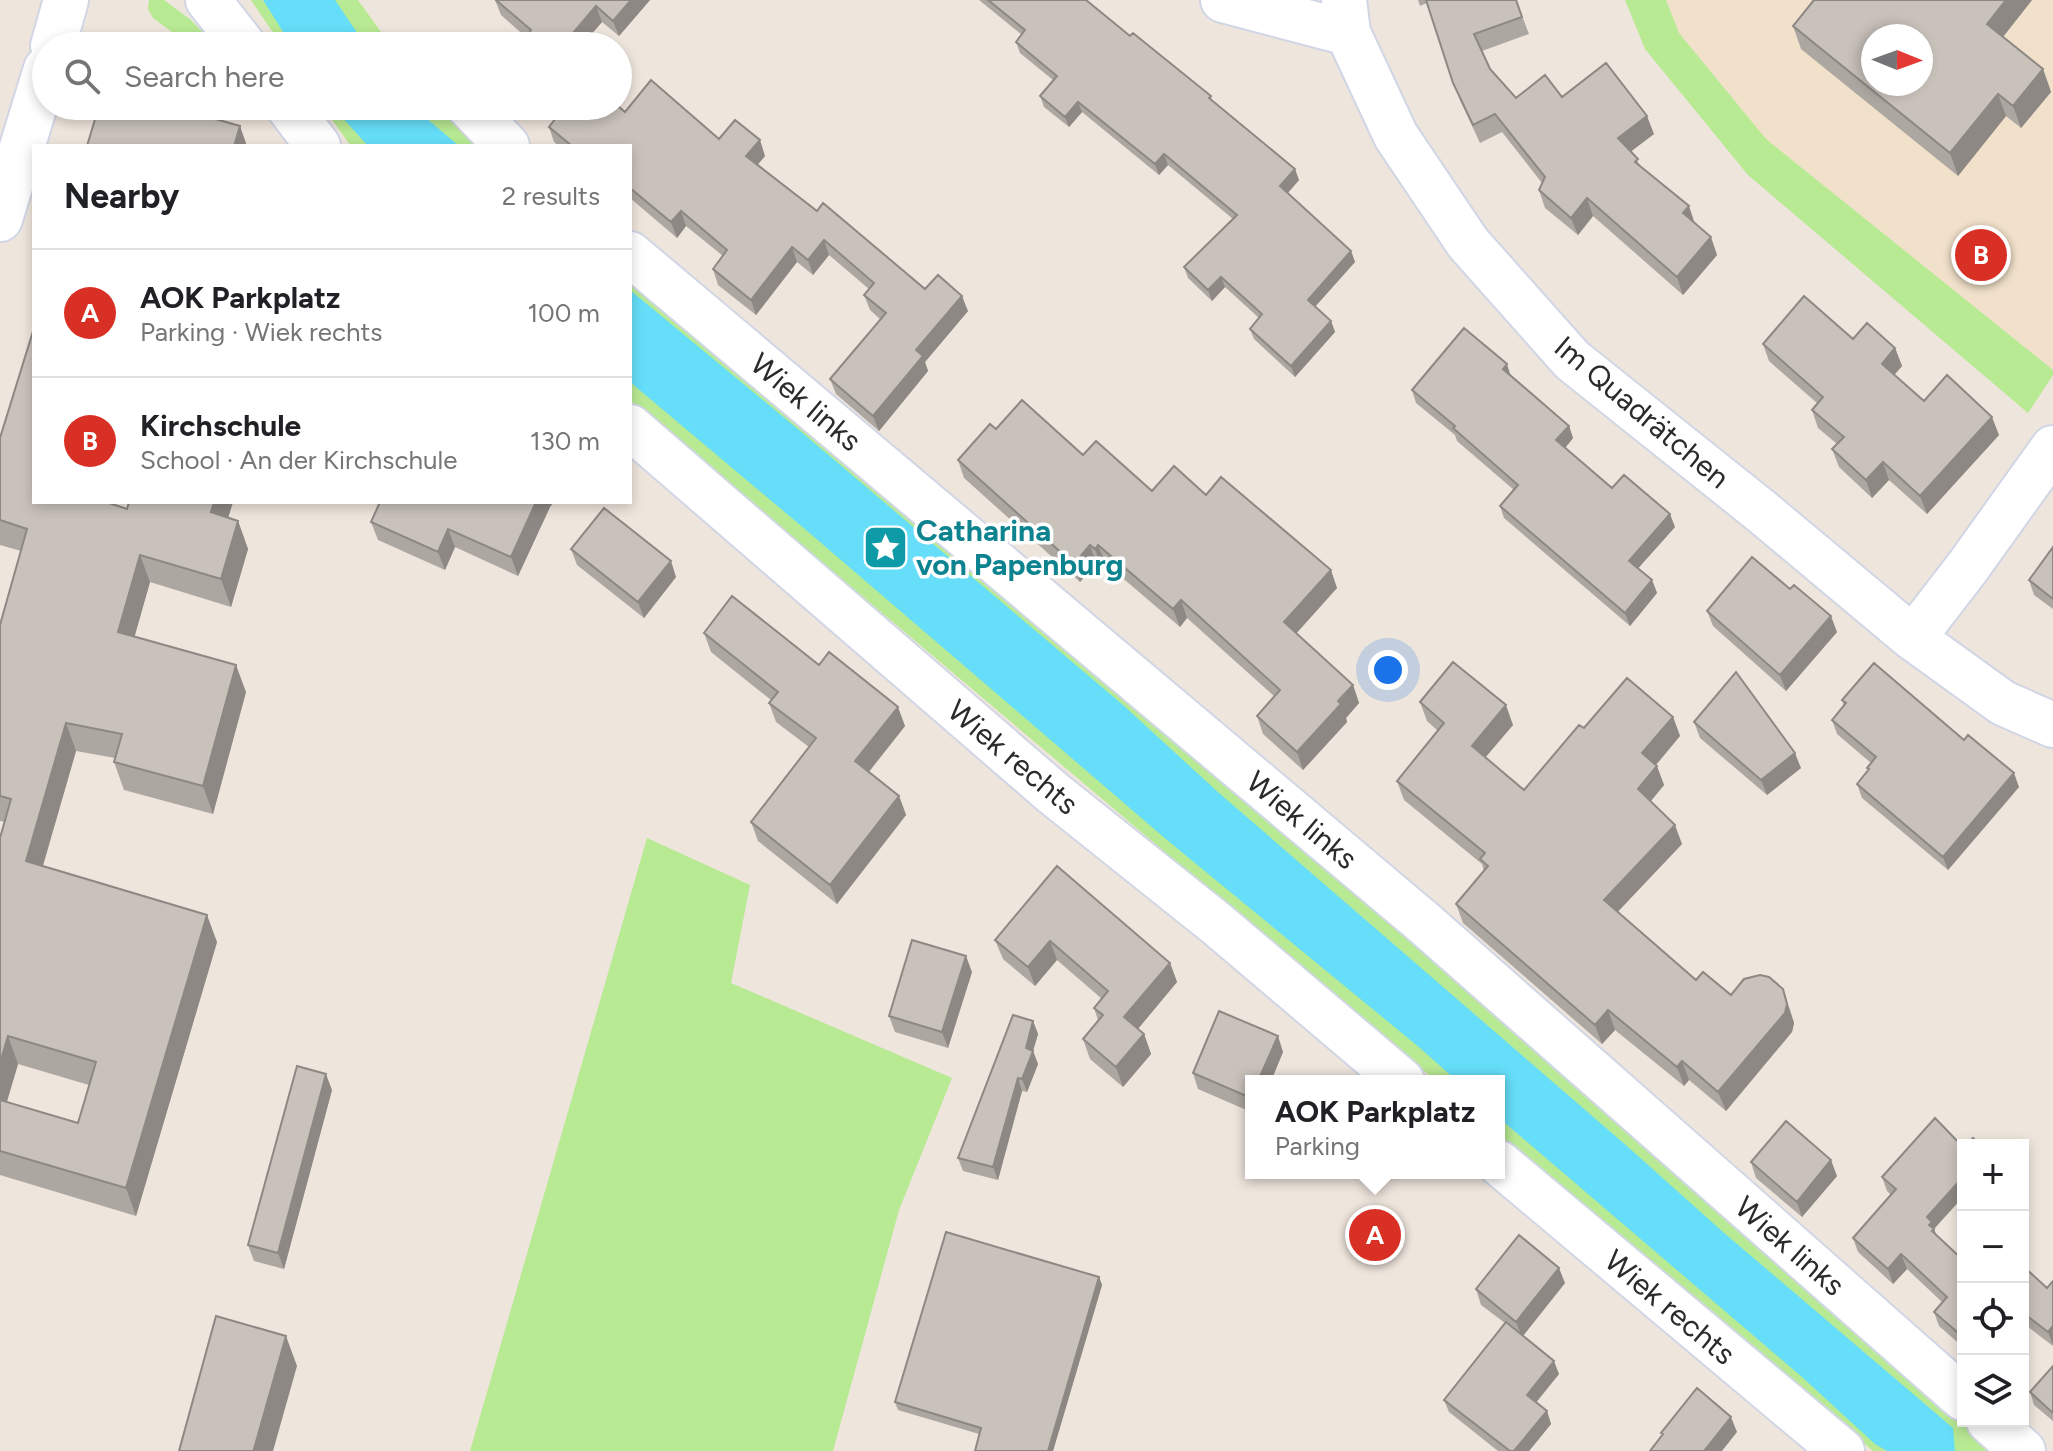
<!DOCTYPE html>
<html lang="en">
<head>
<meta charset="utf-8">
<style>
  :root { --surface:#fff; --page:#f2f2f2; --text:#202124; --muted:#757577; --line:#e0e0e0; --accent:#d93025 }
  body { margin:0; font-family:Figtree,sans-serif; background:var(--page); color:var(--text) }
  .controls { position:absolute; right:24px; bottom:24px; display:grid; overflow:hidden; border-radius:0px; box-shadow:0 4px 12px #0003 }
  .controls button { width:72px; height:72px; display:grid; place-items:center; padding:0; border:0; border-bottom:2px solid var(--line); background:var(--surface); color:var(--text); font:40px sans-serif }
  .compass { position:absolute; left:1861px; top:24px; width:72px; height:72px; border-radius:50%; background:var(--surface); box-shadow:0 4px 12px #0003; rotate:91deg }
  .you { position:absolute; left:1388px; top:670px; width:28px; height:28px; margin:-20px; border:6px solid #fff; border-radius:50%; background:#1a73e8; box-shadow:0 0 0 12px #1a73e833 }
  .badge { display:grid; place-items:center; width:52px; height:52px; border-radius:50%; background:var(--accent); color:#fff; font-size:26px; font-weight:700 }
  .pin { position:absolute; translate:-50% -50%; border:4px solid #fff; box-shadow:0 2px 8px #0006 }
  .popup { position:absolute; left:1245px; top:1075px; width:260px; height:104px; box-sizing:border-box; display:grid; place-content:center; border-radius:0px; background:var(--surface); filter:drop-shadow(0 2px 6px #0005); font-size:26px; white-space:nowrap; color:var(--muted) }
  .popup b { font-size:30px; color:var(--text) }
  .popup::after { content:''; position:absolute; left:50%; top:100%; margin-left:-16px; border:16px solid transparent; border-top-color:var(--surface) }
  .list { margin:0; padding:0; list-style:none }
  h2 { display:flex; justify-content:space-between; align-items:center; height:104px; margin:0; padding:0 32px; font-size:34px }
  h2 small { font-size:26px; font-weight:400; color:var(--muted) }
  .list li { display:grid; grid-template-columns:52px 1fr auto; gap:24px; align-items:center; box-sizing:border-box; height:128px; padding:0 32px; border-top:2px solid var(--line) }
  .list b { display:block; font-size:30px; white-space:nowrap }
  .list p { margin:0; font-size:26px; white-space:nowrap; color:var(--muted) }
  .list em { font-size:26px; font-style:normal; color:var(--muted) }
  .icon { flex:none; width:44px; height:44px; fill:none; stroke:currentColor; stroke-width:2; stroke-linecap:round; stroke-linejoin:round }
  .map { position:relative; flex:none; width:2053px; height:1451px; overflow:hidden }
  .search { position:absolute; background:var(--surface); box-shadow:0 4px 12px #0003; left:32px; top:32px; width:600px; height:88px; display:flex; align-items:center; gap:20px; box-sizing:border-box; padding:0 28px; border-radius:44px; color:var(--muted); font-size:30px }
  .panel { position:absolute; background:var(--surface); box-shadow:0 4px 12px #0003; left:32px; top:144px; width:600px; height:360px; border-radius:0px }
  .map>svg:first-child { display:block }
  .education { fill:#f1e1ca; fill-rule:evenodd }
  .green { fill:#b8e993 }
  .water { fill:#66def9 }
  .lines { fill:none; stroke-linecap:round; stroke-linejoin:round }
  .street-casing { stroke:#d1d6e5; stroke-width:48 }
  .secondary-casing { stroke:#d1d6e5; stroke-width:48 }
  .street { stroke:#fff; stroke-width:44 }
  .secondary { stroke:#fff; stroke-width:44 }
  .wall { fill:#ada7a1; fill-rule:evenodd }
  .shaded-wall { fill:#8d8883 }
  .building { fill:#c9c2bb; stroke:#8d8883; stroke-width:2; fill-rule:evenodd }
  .labels { text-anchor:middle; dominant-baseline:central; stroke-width:7; stroke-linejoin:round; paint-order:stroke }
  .street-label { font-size:30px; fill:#2b2b2b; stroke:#fff }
  .culture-label { font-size:30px; font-weight:bold; fill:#0d838f; stroke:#fff; text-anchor:start }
</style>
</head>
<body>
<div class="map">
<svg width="2053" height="1451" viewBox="0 0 2053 1451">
  <rect width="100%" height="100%" fill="#eee5dc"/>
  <path class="education" d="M 1666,0 L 2053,0 L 2053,370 L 1766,139 L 1679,33 ZM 1873,36 L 1921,36 L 1921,84 L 1873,84 Z"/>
  <path class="green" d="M 149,0 L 164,0 L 191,20 L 216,46 L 191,46 L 153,18 L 148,9 Z
    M 251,0 L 358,0 L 391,46 L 282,46 Z
    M 1625,0 L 1666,0 L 1679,33 L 1766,139 L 2053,370 L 2053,375 L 2028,413 L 1748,175 L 1645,49 Z
    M 322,106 L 437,106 L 489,146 L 351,146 Z
    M 630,266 L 1963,1411 L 1963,1421 L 1974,1421 L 1990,1451 L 1873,1451 L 1499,1134 L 1499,1081 L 1436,1081 L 630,400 Z
    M 647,838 L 750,885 L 731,983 L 952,1078 L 899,1210 L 833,1451 L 470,1451 Z"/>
  <path class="water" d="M 263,0 L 335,0 L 366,46 L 292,46 Z
    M 332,106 L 412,106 L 459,146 L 368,146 Z
    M 630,290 L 799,430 L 1123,705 L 1219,793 L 1628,1147 L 1723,1232 L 1953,1428 L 1955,1451 L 1887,1451 L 1875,1444 L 1802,1377 L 1499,1118 L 1499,1081 L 1457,1081 L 1420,1048 L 1167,840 L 806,530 L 630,382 Z"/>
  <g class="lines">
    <defs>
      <path id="street" d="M 208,0 L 244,46
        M 1223,0 L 1348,33
        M 1344,0 L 1348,33 L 1396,136 L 1468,243 L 1572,360 L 1761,511 L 1913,638 L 2003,703 L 2053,725
        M 288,106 L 318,146
        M 469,106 L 507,146
        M 630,254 L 1423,922 L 1963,1398
        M 630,427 L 1053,793 L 1217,924 L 1402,1081
        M 1913,638 L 1967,568 L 2053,448
        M 1499,1163 L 1842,1451
        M 1989,1421 L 2023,1451"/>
      <path id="secondary" d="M 53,46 L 66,0
        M 0,219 L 46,69"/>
    </defs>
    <use href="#street" class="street-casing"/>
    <use href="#secondary" class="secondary-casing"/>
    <use href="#street" class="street"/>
    <use href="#secondary" class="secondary"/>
  </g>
  <path class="wall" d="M 495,0 L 650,0 L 619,36 L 602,22 L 581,46 L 530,46 L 527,38 L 501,15 Z
    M 979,0 L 1086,0 L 1130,36 L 1211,96 L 1212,100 L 1299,180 L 1288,193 L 1351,251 L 1355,262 L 1315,307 L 1331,321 L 1335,332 L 1295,377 L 1254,339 L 1250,329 L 1259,318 L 1225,287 L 1212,301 L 1188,278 L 1184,267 L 1233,219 L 1168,165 L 1159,175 L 1082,112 L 1069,127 L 1044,107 L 1040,96 L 1053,80 L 1020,53 L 1016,42 L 1022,35 Z
    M 1418,0 L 1516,0 L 1529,34 L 1482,51 L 1490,69 L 1516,98 L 1562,97 L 1654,134 L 1631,151 L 1641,167 L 1695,223 L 1717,255 L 1683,295 L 1593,216 L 1578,235 L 1545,208 L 1539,190 L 1542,183 L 1502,132 L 1480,143 L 1460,100 L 1427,3 L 1420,6 Z
    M 1813,0 L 2032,0 L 2003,37 L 2043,69 L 2051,92 L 2021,128 L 2006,116 L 1958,176 L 1801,49 L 1793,26 Z
    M 625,112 L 719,139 L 765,156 L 758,164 L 817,211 L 925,289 L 968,311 L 925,362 L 928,371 L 879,431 L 836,394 L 830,379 L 881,320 L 870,310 L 864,295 L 869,289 L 829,255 L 813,275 L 797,262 L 756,315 L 718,285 L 713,269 L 723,256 L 686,226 L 677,238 L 630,198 L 630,146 L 559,146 L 554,142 L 549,127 Z
    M 1853,339 L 1895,348 L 1902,366 L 1894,375 L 1924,401 L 1999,435 L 1927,514 L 1889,480 L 1872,498 L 1839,467 L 1832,449 L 1837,444 L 1818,428 L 1812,410 L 1817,403 L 1769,361 L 1763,344 Z
    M 1511,376 L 1569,426 L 1573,438 L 1565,448 L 1612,488 L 1675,527 L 1638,568 L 1652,580 L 1657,593 L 1630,626 L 1504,518 L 1500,506 L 1514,490 L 1457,441 L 1455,435 L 1416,403 L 1412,390 Z
    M 996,429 L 1083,455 L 1152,491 L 1206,495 L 1337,588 L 1296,634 L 1353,685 L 1359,703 L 1346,718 L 1347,722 L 1303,770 L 1263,734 L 1257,716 L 1274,696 L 1187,618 L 1180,627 L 1105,563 L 1101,567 L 1096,563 L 1080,582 L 964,478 L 958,460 Z
    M 0,438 L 34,502 L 127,509 L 233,502 L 228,518 L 238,521 L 248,549 L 231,607 L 150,582 L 134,637 L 246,692 L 213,814 L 124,790 L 114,762 L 115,758 L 76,751 L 43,866 L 217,942 L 136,1216 L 0,1175 L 0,838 L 5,822 L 0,821 L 0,625 L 21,551 L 0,545 ZM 18,1064 L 89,1085 L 78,1123 L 7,1102 Z
    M 550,507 L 518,576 L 455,547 L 445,570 L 378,540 L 371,522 Z
    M 2053,547 L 2053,609 L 2034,595 L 2029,580 Z
    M 571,549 L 676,577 L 644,618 L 577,565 Z
    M 1707,611 L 1837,632 L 1786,691 L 1713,626 Z
    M 704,633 L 819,665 L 905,726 L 869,772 L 899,796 L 906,815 L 837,904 L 758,841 L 751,822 L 809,747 L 776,722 L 769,703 L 771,700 L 711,652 Z
    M 1842,700 L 2019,787 L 1948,870 L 1862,798 L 1857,784 L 1868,770 L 1867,768 L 1871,763 L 1837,734 L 1832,720 L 1844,706 Z
    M 1420,702 L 1513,725 L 1485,757 L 1524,790 L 1584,728 L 1673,717 L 1680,736 L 1656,765 L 1664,785 L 1651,801 L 1682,844 L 1617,912 L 1696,980 L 1731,995 L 1783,989 L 1794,1023 L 1792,1032 L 1726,1111 L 1689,1080 L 1684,1086 L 1615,1030 L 1602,1044 L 1463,923 L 1456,904 L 1484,871 L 1482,864 L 1404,800 L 1397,781 L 1438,731 L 1427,721 Z
    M 1694,722 L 1801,768 L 1767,795 L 1700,738 Z
    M 1057,866 L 1170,963 L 1177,982 L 1138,1029 L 1144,1034 L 1151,1054 L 1123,1087 L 1090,1059 L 1083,1039 L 1098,1020 L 1094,1008 L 1102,999 L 1057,960 L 1035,986 L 1003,959 L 995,940 Z
    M 972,972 L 948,1048 L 895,1032 L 889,1016 Z
    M 1033,1021 L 1038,1034 L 1033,1051 L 1038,1064 L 1027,1092 L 1022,1091 L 998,1180 L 963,1171 L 958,1158 Z
    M 1283,1052 L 1271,1081 L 1251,1081 L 1251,1112 L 1198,1089 L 1193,1073 Z
    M 332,1090 L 284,1269 L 254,1261 L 248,1245 Z
    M 1935,1118 L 1934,1229 L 1937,1236 L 1963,1260 L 1963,1347 L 1939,1326 L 1934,1312 L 1942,1302 L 1907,1269 L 1893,1284 L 1858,1252 L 1853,1238 L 1891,1195 L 1887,1191 L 1882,1177 Z
    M 1751,1162 L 1837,1176 L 1802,1217 L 1756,1178 Z
    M 2023,1266 L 2047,1288 L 2053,1281 L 2053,1346 L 2023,1323 Z
    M 1099,1277 L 1102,1285 L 1053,1451 L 975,1451 L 979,1434 L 898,1410 L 895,1402 Z
    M 1565,1283 L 1523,1336 L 1559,1374 L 1536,1403 L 1547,1411 L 1551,1424 L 1529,1451 L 1498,1451 L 1449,1412 L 1444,1400 L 1505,1323 L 1481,1305 L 1476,1289 Z
    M 2053,1366 L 2053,1421 L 2034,1405 L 2030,1392 Z"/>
  <path class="shaded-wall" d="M 631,0 L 650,0 L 619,36 L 613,21 Z
    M 2006,0 L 2032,0 L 1995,47 L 1987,24 Z
    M 596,6 L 602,22 L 581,46 L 562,46 Z
    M 2043,69 L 2051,92 L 2021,128 L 2013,106 Z
    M 1998,94 L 2006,116 L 1958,176 L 1950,153 Z
    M 1078,102 L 1082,112 L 1069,127 L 1065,117 Z
    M 1647,116 L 1654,134 L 1625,156 L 1618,138 Z
    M 240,126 L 247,146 L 234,146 Z
    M 760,140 L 765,156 L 752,171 L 746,156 Z
    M 1164,154 L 1168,165 L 1159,175 L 1155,164 Z
    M 1295,169 L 1299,180 L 1284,197 L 1280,186 Z
    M 1587,198 L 1593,216 L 1578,235 L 1571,218 Z
    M 1689,206 L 1695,224 L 1683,213 Z
    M 681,211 L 686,226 L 677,238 L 671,222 Z
    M 1711,237 L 1717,255 L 1683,295 L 1677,277 Z
    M 824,240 L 829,255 L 813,275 L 808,260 Z
    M 792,247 L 797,262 L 756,315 L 751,300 Z
    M 1351,251 L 1355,262 L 1311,311 L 1308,300 Z
    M 1221,277 L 1225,287 L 1212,301 L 1208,290 Z
    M 962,296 L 968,311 L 925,362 L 928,371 L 879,431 L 873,416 L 916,350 Z
    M 1331,321 L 1335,332 L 1295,377 L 1291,366 Z
    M 1895,348 L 1902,366 L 1888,382 L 1882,364 Z
    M 1507,364 L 1511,377 L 1503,369 Z
    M 1992,417 L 1999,435 L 1927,514 L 1920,496 Z
    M 1569,426 L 1573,438 L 1561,453 L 1556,440 Z
    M 1883,462 L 1889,480 L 1872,498 L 1866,480 Z
    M 214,502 L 233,502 L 221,540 L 211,512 Z
    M 536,502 L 554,502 L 550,507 L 518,576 L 511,557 Z
    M 1670,514 L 1675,527 L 1634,573 L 1629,561 Z
    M 238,521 L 248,549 L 231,607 L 221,579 Z
    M 448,529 L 455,547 L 445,570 L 438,552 Z
    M 1090,545 L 1096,563 L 1080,582 L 1074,564 Z
    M 1098,545 L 1105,563 L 1101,567 L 1095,549 Z
    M 140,555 L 150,582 L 128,660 L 118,632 Z
    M 671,561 L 676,577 L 644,618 L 638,602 Z
    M 1331,570 L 1337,588 L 1290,640 L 1284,622 Z
    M 1652,580 L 1657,593 L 1630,626 L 1625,613 Z
    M 1181,600 L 1187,618 L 1180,627 L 1173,609 Z
    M 1831,616 L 1837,632 L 1786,691 L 1780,675 Z
    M 236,665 L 246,692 L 213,814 L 203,786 Z
    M 1353,685 L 1359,703 L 1346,718 L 1347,722 L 1303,770 L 1297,752 Z
    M 1506,705 L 1513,725 L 1479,765 L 1472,746 Z
    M 898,707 L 905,726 L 862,780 L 855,761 Z
    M 1673,717 L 1680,736 L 1649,773 L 1642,753 Z
    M 66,723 L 76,751 L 36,889 L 26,861 Z
    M 1795,753 L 1801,768 L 1767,795 L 1761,780 Z
    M 1657,766 L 1664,785 L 1645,808 L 1638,789 Z
    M 2014,773 L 2019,787 L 1948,870 L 1943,857 Z
    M 899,796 L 906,815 L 837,904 L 830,885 Z
    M 1675,825 L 1682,844 L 1611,919 L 1604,900 Z
    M 207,915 L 217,942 L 136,1216 L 126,1188 Z
    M 1050,941 L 1057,960 L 1035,986 L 1028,967 Z
    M 966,956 L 972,972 L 948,1048 L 942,1032 Z
    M 1170,963 L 1177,982 L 1131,1037 L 1124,1017 Z
    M 1783,989 L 1794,1023 L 1792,1032 L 1726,1111 L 1718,1092 Z
    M 1608,1010 L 1615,1030 L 1602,1044 L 1595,1025 Z
    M 1033,1021 L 1038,1034 L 1033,1051 L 1038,1064 L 1027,1092 L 1022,1079 L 1026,1048 Z
    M 1144,1034 L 1151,1054 L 1123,1087 L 1116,1067 Z
    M 8,1036 L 18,1064 L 0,1124 L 0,1063 Z
    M 1278,1036 L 1283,1052 L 1271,1081 L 1258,1081 Z
    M 1682,1061 L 1689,1080 L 1684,1086 L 1677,1067 Z
    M 326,1074 L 332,1090 L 284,1269 L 278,1253 Z
    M 1018,1078 L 1022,1091 L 998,1180 L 993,1167 Z
    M 1831,1160 L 1837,1176 L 1802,1217 L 1797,1202 Z
    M 1963,1177 L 1963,1197 L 1934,1229 L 1939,1244 L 1937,1246 L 1927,1217 Z
    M 1901,1254 L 1907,1269 L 1893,1284 L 1888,1269 Z
    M 1559,1268 L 1565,1283 L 1522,1337 L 1516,1322 Z
    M 1099,1277 L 1102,1285 L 1053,1451 L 1048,1451 Z
    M 2053,1326 L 2053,1345 L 2048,1332 Z
    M 286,1336 L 297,1366 L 273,1451 L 255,1451 L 254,1449 Z
    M 1554,1361 L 1559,1374 L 1531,1408 L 1527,1395 Z
    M 1547,1411 L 1551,1424 L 1529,1451 L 1514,1451 Z
    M 1731,1417 L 1737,1432 L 1722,1451 L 1704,1451 Z"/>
  <path class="building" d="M 496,0 L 631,0 L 613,21 L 596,6 L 562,46 L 539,46 L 527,36 L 531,30 Z
    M 988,0 L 1086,0 L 1130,36 L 1133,33 L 1211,96 L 1209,98 L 1295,169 L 1280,186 L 1351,251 L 1308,300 L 1331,321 L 1291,366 L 1250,329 L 1262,314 L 1221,277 L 1208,290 L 1184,267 L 1237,215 L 1164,154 L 1155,164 L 1078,102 L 1065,117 L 1040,96 L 1057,76 L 1016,42 L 1025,30 Z
    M 1426,0 L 1516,0 L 1522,17 L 1474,34 L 1490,69 L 1516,98 L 1545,75 L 1562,97 L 1606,63 L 1647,116 L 1618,138 L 1638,159 L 1635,162 L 1689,206 L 1683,213 L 1711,237 L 1677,277 L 1587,198 L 1571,218 L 1539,190 L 1545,177 L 1495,114 L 1473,125 L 1453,83 Z
    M 1814,0 L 2006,0 L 1987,24 L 2043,69 L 2013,106 L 1998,94 L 1950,153 L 1793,26 ZM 1873,36 L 1921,36 L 1921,84 L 1873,84 Z
    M 651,80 L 719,139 L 735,120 L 760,140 L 746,156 L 817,211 L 823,203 L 925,289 L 938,275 L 962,296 L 916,350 L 923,356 L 873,416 L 830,379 L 886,313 L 864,295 L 874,283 L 824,240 L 808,260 L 792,247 L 751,300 L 713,269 L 727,250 L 681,211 L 671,222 L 630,188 L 630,146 L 572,146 L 549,127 L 565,106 L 618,106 L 625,112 Z
    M 99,106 L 170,106 L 240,126 L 234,146 L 87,146 Z
    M 1804,296 L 1853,339 L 1867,323 L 1895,348 L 1882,364 L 1924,401 L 1947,375 L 1992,417 L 1920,496 L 1883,462 L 1866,480 L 1832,449 L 1844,437 L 1812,410 L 1823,397 L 1763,344 Z
    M 34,328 L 34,502 L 106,502 L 127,509 L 129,502 L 214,502 L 211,512 L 238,521 L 221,579 L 140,555 L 118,632 L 236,665 L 203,786 L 114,762 L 122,734 L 66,723 L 26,861 L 207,915 L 126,1188 L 0,1151 L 0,1100 L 78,1123 L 96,1062 L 8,1036 L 0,1063 L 0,838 L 11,799 L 0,796 L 0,625 L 27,529 L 0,520 L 0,438 Z
    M 1464,328 L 1507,364 L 1503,369 L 1569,426 L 1556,440 L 1612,488 L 1624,475 L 1670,514 L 1629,561 L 1652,580 L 1625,613 L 1500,506 L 1518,485 L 1453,428 L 1455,426 L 1412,390 Z
    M 1022,400 L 1083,455 L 1096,441 L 1152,491 L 1174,466 L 1206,495 L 1221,477 L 1331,570 L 1284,622 L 1353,685 L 1338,701 L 1341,704 L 1297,752 L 1257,716 L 1280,690 L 1181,600 L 1173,609 L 1098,545 L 1095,549 L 1090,545 L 1074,564 L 958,460 L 990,424 L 996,429 Z
    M 380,502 L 536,502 L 511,557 L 448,529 L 438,552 L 371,522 Z
    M 604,508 L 671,561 L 638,602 L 571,549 Z
    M 2053,547 L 2053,599 L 2029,580 Z
    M 1752,557 L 1790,589 L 1794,585 L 1831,616 L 1780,675 L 1707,611 Z
    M 732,596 L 819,665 L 829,652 L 898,707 L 855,761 L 899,796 L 830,885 L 751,822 L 816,738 L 769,703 L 778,692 L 704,633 Z
    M 1453,662 L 1506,705 L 1472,746 L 1524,790 L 1579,725 L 1584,728 L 1627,678 L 1673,717 L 1642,753 L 1657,766 L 1638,789 L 1675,825 L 1604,900 L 1696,980 L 1703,972 L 1731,995 L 1744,979 L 1760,975 L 1769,977 L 1783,989 L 1787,1004 L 1785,1013 L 1718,1092 L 1682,1061 L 1677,1067 L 1608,1010 L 1595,1025 L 1456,904 L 1488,866 L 1480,859 L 1485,853 L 1397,781 L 1444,723 L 1420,702 Z
    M 1874,663 L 1964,740 L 1968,735 L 2014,773 L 1943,857 L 1857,784 L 1869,769 L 1867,768 L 1876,757 L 1832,720 L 1846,703 L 1842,700 Z
    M 1736,672 L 1795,753 L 1761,780 L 1694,722 Z
    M 1057,866 L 1170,963 L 1124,1017 L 1144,1034 L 1116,1067 L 1083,1039 L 1103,1015 L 1094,1008 L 1108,991 L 1050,941 L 1028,967 L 995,940 Z
    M 912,940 L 966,956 L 942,1032 L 889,1016 Z
    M 1219,1011 L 1278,1036 L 1258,1081 L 1251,1081 L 1251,1098 L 1193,1073 Z
    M 1013,1015 L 1033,1021 L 1026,1048 L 1033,1051 L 1022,1079 L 1018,1078 L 993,1167 L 958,1158 Z
    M 297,1066 L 326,1074 L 278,1253 L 248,1245 Z
    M 1935,1118 L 1963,1147 L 1963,1177 L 1927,1217 L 1932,1222 L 1929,1225 L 1934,1229 L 1932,1231 L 1963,1260 L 1963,1337 L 1934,1312 L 1947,1297 L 1901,1254 L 1888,1269 L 1853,1238 L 1896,1189 L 1882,1177 Z
    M 1786,1121 L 1831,1160 L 1797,1202 L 1751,1162 Z
    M 1973,1138 L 1981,1145 L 1967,1145 Z
    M 946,1232 L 1099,1277 L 1048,1451 L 975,1451 L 981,1428 L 895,1402 Z
    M 1519,1235 L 1559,1268 L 1516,1322 L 1476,1289 Z
    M 2023,1266 L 2047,1288 L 2053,1281 L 2053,1326 L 2048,1332 L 2023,1313 Z
    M 216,1316 L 286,1336 L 254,1449 L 260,1451 L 179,1451 Z
    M 1506,1322 L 1554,1361 L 1527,1395 L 1547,1411 L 1514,1451 L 1510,1451 L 1444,1400 Z
    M 2053,1366 L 2053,1413 L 2030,1392 Z
    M 1697,1388 L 1731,1417 L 1704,1451 L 1650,1451 L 1663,1434 L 1661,1433 Z"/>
  <defs>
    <symbol id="sight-square" viewBox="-11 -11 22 22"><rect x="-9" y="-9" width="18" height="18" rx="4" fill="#0f9aa8" stroke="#fff"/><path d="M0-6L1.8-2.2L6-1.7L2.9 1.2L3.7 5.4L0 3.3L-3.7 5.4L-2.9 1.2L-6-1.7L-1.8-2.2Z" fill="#fff"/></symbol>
  </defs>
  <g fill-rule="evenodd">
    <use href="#sight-square" x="860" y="522" width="51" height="51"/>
  </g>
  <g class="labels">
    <g class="street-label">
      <text transform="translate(806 402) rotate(40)">Wiek links</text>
      <text transform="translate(1642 412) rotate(40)">Im Quadrätchen</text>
      <text transform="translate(1013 757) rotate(40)">Wiek rechts</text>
      <text transform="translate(1302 820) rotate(40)">Wiek links</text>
      <text transform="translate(1790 1246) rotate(41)">Wiek links</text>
      <text transform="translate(1670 1307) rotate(40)">Wiek rechts</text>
    </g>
    <g class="culture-label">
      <text x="916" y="530">Catharina<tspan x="916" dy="34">von Papenburg</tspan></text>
    </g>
  </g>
</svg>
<div class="controls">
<button>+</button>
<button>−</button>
<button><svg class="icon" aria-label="locate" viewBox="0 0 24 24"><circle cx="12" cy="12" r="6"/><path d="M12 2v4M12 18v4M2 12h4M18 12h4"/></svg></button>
<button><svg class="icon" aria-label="layers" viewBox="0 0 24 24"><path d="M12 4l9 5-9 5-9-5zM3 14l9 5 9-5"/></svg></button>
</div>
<svg class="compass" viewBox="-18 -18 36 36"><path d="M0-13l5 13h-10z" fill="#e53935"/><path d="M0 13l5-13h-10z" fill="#757577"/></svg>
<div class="you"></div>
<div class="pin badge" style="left:1375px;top:1235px">A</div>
<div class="popup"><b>AOK Parkplatz</b>Parking</div>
<div class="pin badge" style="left:1981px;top:255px">B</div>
<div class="search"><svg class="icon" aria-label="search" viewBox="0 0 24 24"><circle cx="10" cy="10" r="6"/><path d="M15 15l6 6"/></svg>Search here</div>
<section class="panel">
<h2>Nearby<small>2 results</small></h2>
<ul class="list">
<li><span class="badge">A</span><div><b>AOK Parkplatz</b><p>Parking · Wiek rechts</p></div><em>100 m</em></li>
<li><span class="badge">B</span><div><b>Kirchschule</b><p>School · An der Kirchschule</p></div><em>130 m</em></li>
</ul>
</section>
</div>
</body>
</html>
